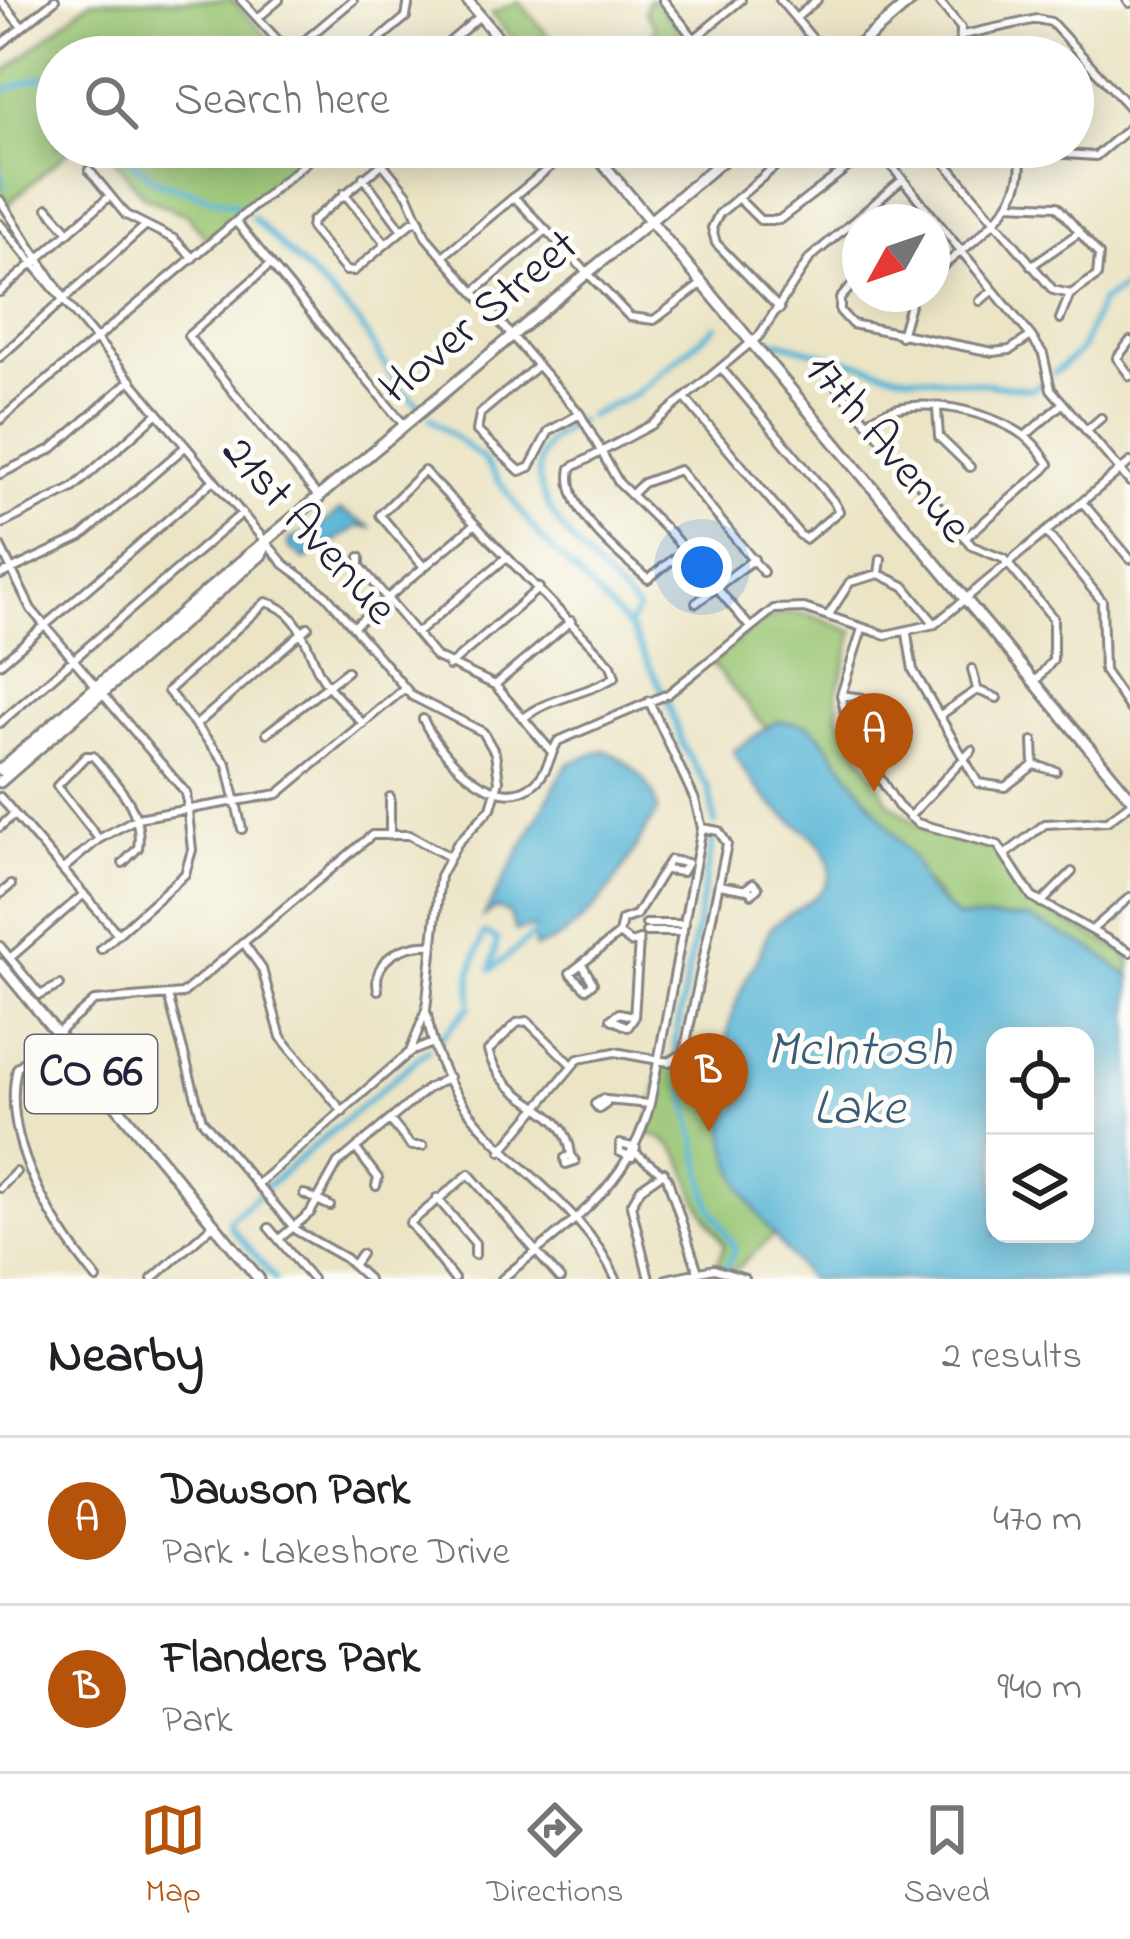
<!DOCTYPE html>
<html lang="en">
<head>
<meta charset="utf-8">
<style>
  :root { --surface:#fff; --page:#f6f6f6; --text:#202124; --muted:#757577; --line:#e0e0e0; --accent:#b45309 }
  body { margin:0; font-family:"Indie Flower",sans-serif; background:var(--page); color:var(--text) }
  .controls { position:absolute; right:36px; bottom:36px; display:grid; overflow:hidden; border-radius:24px; box-shadow:0 6px 30px #0003 }
  .controls button { width:108px; height:108px; display:grid; place-items:center; padding:0; border:0; border-bottom:3px solid var(--line); background:var(--surface); color:var(--text); font:60px sans-serif }
  .compass { position:absolute; left:842px; top:204px; width:108px; height:108px; border-radius:50%; background:var(--surface); box-shadow:0 6px 30px #0003; rotate:230deg }
  .you { position:absolute; left:702px; top:567px; width:42px; height:42px; margin:-30px; border:9px solid #fff; border-radius:50%; background:#1a73e8; box-shadow:0 0 0 18px #1a73e833 }
  .badge { display:grid; place-items:center; width:78px; height:78px; border-radius:50%; background:var(--accent); color:#fff; font-size:39px; font-weight:700 }
  .pin { position:absolute; translate:-50% -99px; filter:drop-shadow(0 3px 6px #0008) }
  .pin::after { content:''; position:absolute; top:63px; width:42px; height:36px; background:inherit; clip-path:polygon(0 0,100% 0,50% 100%) }
  .list { margin:0; padding:0; list-style:none }
  h2 { display:flex; justify-content:space-between; align-items:center; height:156px; margin:0; padding:0 48px; font-size:51px }
  h2 small { font-size:39px; font-weight:400; color:var(--muted) }
  .list li { display:grid; grid-template-columns:78px 1fr auto; gap:36px; align-items:center; box-sizing:border-box; height:168px; padding:0 48px; border-top:3px solid var(--line) }
  .list b { display:block; font-size:45px; white-space:nowrap }
  .list p { margin:0; font-size:39px; white-space:nowrap; color:var(--muted) }
  .list em { font-size:39px; font-style:normal; color:var(--muted) }
  .icon { flex:none; width:66px; height:66px; fill:none; stroke:currentColor; stroke-width:2; stroke-linecap:round; stroke-linejoin:round }
  .map { position:relative; flex:none; width:1130px; height:1279px; overflow:hidden }
  .search { position:absolute; background:var(--surface); box-shadow:0 6px 30px #0003; left:36px; right:36px; top:36px; height:132px; display:flex; align-items:center; gap:30px; box-sizing:border-box; padding:0 42px; border-radius:66px; color:var(--muted); font-size:45px }
  .sheet { height:492px; background:var(--surface) }
  nav { display:flex; justify-content:space-around; align-items:center; box-sizing:border-box; height:168px; border-top:3px solid var(--line); background:var(--surface); font-size:33px; color:var(--muted) }
  nav a { display:grid; justify-items:center; gap:6px }
  nav .on { color:var(--accent) }
  .map>svg:first-child { display:block }
  .green { fill:#9ac674; stroke:#5e7458; stroke-width:3 }
  .water { fill:#58b6d6; stroke:#3d6c88; stroke-width:3; fill-rule:evenodd }
  .lines { fill:none; stroke-linecap:round; stroke-linejoin:round }
  .stream { stroke:#58b6d6; stroke-width:3 }
  .canal { stroke:#58b6d6; stroke-width:6 }
  .minor-casing { stroke:#868380; stroke-width:12 }
  .major-casing { stroke:#868380; stroke-width:15 }
  .minor { stroke:#fff; stroke-width:6 }
  .major { stroke:#fff; stroke-width:9 }
  .labels { text-anchor:middle; dominant-baseline:central; stroke-width:10; stroke-linejoin:round; paint-order:stroke }
  .shield { fill:#fdfcf7; stroke:#646373; stroke-width:3 }
  .shield-label { font-size:45px; font-weight:bold; fill:#22223b }
  .street-label { font-size:48px; fill:#22223b; stroke:#fdfcf7 }
  .water-label { font-size:51px; font-style:italic; fill:#385d79; stroke:#fdfcf7 }
</style>
</head>
<body>
<div class="map">
<svg width="1130" height="1279" viewBox="0 0 1130 1279">
  <rect width="100%" height="100%" fill="#fdfcf7"/>
  <filter id="ink" filterUnits="userSpaceOnUse"><feTurbulence type="fractalNoise" baseFrequency=".00833" numOctaves="2"/><feDisplacementMap in="SourceGraphic" scale="24" xChannelSelector="R" yChannelSelector="G"/><feConvolveMatrix kernelMatrix="1 2 1 2 8 2 1 2 1" color-interpolation-filters="sRGB"/></filter>
  <filter id="wash" filterUnits="userSpaceOnUse"><feTurbulence type="fractalNoise" baseFrequency=".004" numOctaves="4" result="noise"/><feDisplacementMap in="SourceGraphic" scale="48" xChannelSelector="R" yChannelSelector="G"/><feGaussianBlur stdDeviation="2.7" result="paint"/><feColorMatrix in="noise" values="0 0 0 0 0 0 0 0 0 0 0 0 0 0 0 0 0 1.4 0 .05"/><feComposite in="paint" operator="in"/></filter>
  <g filter="url(#wash)">
    <rect width="100%" height="100%" fill="#ebe4c5"/>
    <path class="green" d="M 91,0 L 232,0 L 287,57 L 57,57 L 57,147 L 73,147 L 8,204 L 0,192 L 0,76 Z
      M 648,0 L 656,0 L 695,47 L 683,57 L 662,57 L 671,41 L 658,44 L 651,33 L 656,28 L 645,12 Z
      M 519,1 L 555,44 L 550,57 L 528,57 L 491,14 Z
      M 105,147 L 318,147 L 208,240 L 187,215 L 144,197 Z
      M 784,612 L 807,614 L 854,632 L 837,693 L 838,716 L 889,802 L 927,833 L 997,850 L 1028,901 L 1121,951 L 1130,959 L 1130,977 L 1093,949 L 1028,918 L 957,918 C 904,864 867,795 820,735 C 804,725 784,719 765,727 L 711,663 L 758,623 Z
      M 686,1057 L 691,1079 L 723,1074 L 735,1172 L 775,1234 L 735,1270 L 717,1265 L 724,1245 C 716,1230 705,1216 698,1201 C 683,1167 687,1146 648,1133 L 662,1066 Z"/>
    <path class="water" d="M 340,510 L 373,528 L 359,526 L 305,560 L 288,546 L 289,540 L 320,527 Z
      M 777,721 L 808,725 L 820,735 L 914,860 L 928,891 L 957,918 L 1028,918 L 1093,949 L 1130,977 L 1130,1279 L 809,1279 C 787,1252 750,1209 737,1176 C 712,1113 719,1020 755,964 C 762,953 764,933 775,924 C 794,906 840,896 828,859 C 820,834 793,825 776,808 C 759,792 744,772 733,751 ZM 995,1036 L 1085,1036 L 1085,1234 L 995,1234 Z
      M 604,750 C 627,759 657,786 657,811 C 627,861 596,930 535,948 L 534,927 L 516,931 L 509,913 L 497,908 L 484,916 L 567,764 Z"/>
    <g class="lines">
      <path class="stream" d="M 0,168 L 7,187"/>
      <path class="canal" d="M 0,92 L 42,77 L 57,79
        M 115,147 L 158,182 L 243,207
        M 252,217 L 358,321 L 401,390 L 419,405
        M 771,340 L 898,374 L 1032,389 L 1043,382
        M 1054,373 L 1081,350 L 1100,303 L 1130,282
        M 589,416 L 637,393 L 716,326
        M 430,418 L 483,459 L 539,536 L 631,629 L 663,692
        M 579,421 C 476,469 597,566 638,610 L 628,627
        M 667,699 L 683,746 L 709,789 L 715,823
        M 471,999 L 471,972 L 484,933 L 497,939 L 491,970 L 537,932
        M 440,1039 L 470,1006
        M 677,1055 L 675,1042 L 714,834
        M 680,1064 L 709,1203 L 735,1249 L 727,1266
        M 266,1187 L 428,1050
        M 258,1195 L 229,1220 L 230,1226 L 275,1279"/>
    </g>
  </g>
  <g filter="url(#ink)">
    <g class="lines">
      <defs>
        <path id="minor" d="M 0,0 L 22,27
          M 241,0 L 293,57
          M 663,0 L 709,57
          M 780,0 L 828,57
          M 938,0 L 961,28 L 960,57
          M 1127,0 L 1130,3
          M 259,17 L 279,0
          M 797,17 L 817,0
          M 963,35 L 1037,19 L 1051,22 L 1130,108
          M 694,39 L 741,0
          M 0,45 L 55,0
          M 290,53 L 353,0
          M 358,57 L 406,17 L 409,0
          M 432,57 L 480,16
          M 369,147 L 408,195 L 426,237 L 580,414 L 619,483 L 672,535 L 749,626
          M 403,147 L 312,221 L 311,228 L 346,271 L 354,271 L 412,222 L 420,221
          M 876,147 L 1031,336 L 1043,354 L 1051,389 L 1130,482
          M 932,147 L 1053,290 L 1071,294 L 1097,276 L 1099,255 L 1057,206 L 1008,204
          M 1020,151 L 1096,156 L 1130,127
          M 948,166 L 970,147
          M 89,170 L 126,215 L 174,239 L 193,258
          M 363,177 L 402,230
          M 344,193 L 386,244
          M 514,197 L 630,317 L 654,320 L 703,283
          M 739,199 L 760,220 L 779,220 L 874,147
          M 0,200 L 64,298
          M 48,208 L 69,232
          M 236,222 L 404,425
          M 0,224 L 284,564 L 326,595 L 412,696 L 483,732 L 495,753 L 499,781 L 491,808 L 457,844 L 440,876 L 426,1010 L 410,1052 L 258,1184
          M 443,256 L 574,147
          M 271,264 L 188,336 L 320,499
          M 1031,266 L 1080,232
          M 932,275 C 968,244 1035,204 1018,147
          M 860,276 L 840,299 L 840,311 L 852,324 L 993,352 L 1010,350 L 1031,336
          M 0,292 L 110,196
          M 474,292 L 544,232
          M 980,301 L 993,290
          M 780,309 L 716,243 L 712,228 L 719,214 L 798,147
          M 1060,319 L 1070,294
          M 901,336 L 913,294
          M 1130,341 L 1117,358 L 1130,376
          M 0,357 L 145,226
          M 537,366 L 480,414 L 477,431 L 520,471 L 530,467 L 549,431 L 580,414
          M 823,370 L 972,546 L 1004,559 L 1053,618 L 1053,660 L 1035,682
          M 685,398 L 799,534 L 805,539 L 839,511 L 833,501 L 721,368
          M 937,409 L 939,437 L 970,467
          M 0,420 L 324,147
          M 867,423 C 903,390 986,409 1023,435 C 1034,442 1042,454 1049,464 L 1044,470 L 965,538
          M 1086,431 L 1101,418
          M 1025,436 L 1063,403
          M 0,474 L 52,449 L 131,380
          M 631,495 L 643,483 L 679,470 L 763,572
          M 1083,503 L 1130,559
          M 0,525 L 73,488 L 158,413
          M 1047,533 L 1102,601 L 1104,671 L 1130,709
          M 0,546 L 31,609 L 186,793 L 192,850 L 185,874 L 101,949
          M 685,550 L 648,579 C 620,555 562,510 571,468 L 653,424 L 759,336 L 810,258 L 901,181
          M 360,557 L 360,566 L 436,657 L 495,685 L 551,751
          M 424,567 L 380,515 L 424,471 L 611,665 L 615,677 C 586,695 553,696 525,717
          M 879,574 L 881,559
          M 0,575 L 81,537 L 185,447
          M 696,603 L 754,559
          M 828,616 L 850,582 L 879,574 L 904,586 L 935,624
          M 353,627 L 474,525
          M 862,629 L 841,695 L 849,730 L 898,806 L 917,823 L 998,845 L 1032,897 L 1130,952
          M 417,633 L 507,557
          M 907,634 L 913,670 L 978,783 L 1005,787 L 1034,765 L 1056,771
          M 0,664 L 214,480
          M 449,666 L 539,588
          M 972,669 L 977,689
          M 495,685 L 571,621
          M 841,695 L 863,698
          M 939,716 L 977,690 L 997,698
          M 423,719 C 438,753 495,817 535,783 C 548,772 550,754 558,741 L 668,694 L 774,609 L 804,608 L 885,635 L 935,624 L 1130,462
          M 0,723 L 241,514
          M 196,725 L 308,627
          M 267,733 L 347,671
          M 1033,741 L 1034,765
          M 871,764 L 895,751
          M 0,797 L 118,934
          M 390,797 L 390,831
          M 909,817 L 972,750
          M 0,827 L 14,814
          M 242,829 L 227,764 L 168,691 L 266,602 C 300,611 305,643 318,670 C 328,690 349,707 363,724
          M 99,839 L 57,786 L 86,756 L 93,756 C 116,784 144,809 138,848 L 123,863
          M 1007,853 L 1045,824 L 1107,821 L 1130,804
          M 63,869 L 99,839 L 137,818 L 278,794 L 404,689
          M 753,883 L 758,888 L 752,894 L 747,888 Z
          M 719,885 L 747,890
          M 0,894 L 11,885
          M 1041,903 L 1072,872
          M 636,915 L 670,860 L 687,863 L 682,872 L 666,870
          M 646,924 L 685,924
          M 1094,928 L 1130,897
          M 646,932 L 683,932
          M 619,934 L 622,920 L 636,915
          M 619,934 L 631,943 L 639,940
          M 243,942 L 262,969 L 281,1037 L 343,1112
          M 0,946 L 40,995 L 60,985
          M 10,958 L 84,894
          M 582,964 L 593,983 L 586,989 L 570,973 L 619,934
          M 378,990 C 371,959 405,943 431,945
          M 169,999 L 202,1120 L 297,1231 L 345,1258 L 368,1279
          M 427,1014 C 446,1146 568,1173 616,1279
          M 634,1016 L 619,1013 L 611,1019 L 628,1027 L 634,1018 L 639,940
          M 410,1052 L 433,1043
          M 571,1064 L 527,1021 L 517,1023 L 488,1051 C 505,1109 565,1101 571,1154
          M 603,1099 L 606,1104 L 599,1109 L 595,1104 Z
          M 606,1100 L 650,1104
          M 390,1120 L 411,1146 L 423,1146
          M 356,1149 L 378,1178 L 376,1186
          M 501,1151 L 578,1059 L 615,1052 L 669,1062 L 684,1053 L 727,844 L 719,831 L 702,828
          M 636,1153 L 667,1177 L 698,1272
          M 571,1155 L 575,1161 L 566,1164 L 565,1158 Z
          M 632,1157 L 620,1152 L 620,1144 L 636,1148
          M 0,1188 L 16,1172
          M 304,1194 L 330,1206
          M 437,1198 L 475,1243 L 475,1255
          M 269,1228 L 312,1279
          M 279,1239 L 310,1213 L 338,1163 L 427,1089 L 449,1077
          M 354,1264 L 361,1254
          M 97,1279 C 54,1226 0,1141 17,1068 L 94,1001 L 182,994 L 372,835 L 409,835 L 448,856
          M 152,1279 L 214,1224
          M 454,1279 L 410,1223 L 469,1174 L 560,1279
          M 502,1279 C 566,1225 628,1190 650,1104 L 702,828 L 695,800 L 649,701
          M 649,1279 L 631,1205 L 641,1188 L 664,1172
          M 666,1279 L 714,1269 L 745,1279"/>
        <path id="major" d="M 467,0 L 514,57
          M 845,57 L 912,0
          M 589,147 L 1130,797
          M 0,770 L 245,558 L 739,147
          M 0,782 L 261,555 L 266,544
          M 0,964 L 259,1279"/>
      </defs>
      <use href="#minor" class="minor-casing"/>
      <use href="#major" class="major-casing"/>
      <use href="#minor" class="minor"/>
      <use href="#major" class="major"/>
    </g>
  </g>
  <g class="labels">
    <rect class="shield" x="25" y="1035" width="132" height="78" rx="9"/>
    <g class="shield-label">
      <text x="91" y="1074">CO 66</text>
    </g>
    <g class="street-label">
      <text transform="translate(480 318) rotate(-40)">Hover Street</text>
      <text transform="translate(887 449) rotate(50)">17th Avenue</text>
      <text transform="translate(308 531) rotate(48)">21st Avenue</text>
    </g>
    <g class="water-label">
      <text x="859" y="1051">McIntosh<tspan x="859" dy="59">Lake</tspan></text>
    </g>
  </g>
</svg>
<div class="controls">
<button><svg class="icon" aria-label="locate" viewBox="0 0 24 24"><circle cx="12" cy="12" r="6"/><path d="M12 2v4M12 18v4M2 12h4M18 12h4"/></svg></button>
<button><svg class="icon" aria-label="layers" viewBox="0 0 24 24"><path d="M12 4l9 5-9 5-9-5zM3 14l9 5 9-5"/></svg></button>
</div>
<svg class="compass" viewBox="-18 -18 36 36"><path d="M0-13l5 13h-10z" fill="#e53935"/><path d="M0 13l5-13h-10z" fill="#757577"/></svg>
<div class="you"></div>
<div class="pin badge" style="left:874px;top:792px">A</div>
<div class="pin badge" style="left:709px;top:1132px">B</div>
<div class="search"><svg class="icon" aria-label="search" viewBox="0 0 24 24"><circle cx="10" cy="10" r="6"/><path d="M15 15l6 6"/></svg>Search here</div>
</div>
<section class="sheet">
<h2>Nearby<small>2 results</small></h2>
<ul class="list">
<li><span class="badge">A</span><div><b>Dawson Park</b><p>Park · Lakeshore Drive</p></div><em>470 m</em></li>
<li><span class="badge">B</span><div><b>Flanders Park</b><p>Park</p></div><em>940 m</em></li>
</ul>
</section>
<nav>
<a class="on"><svg class="icon" aria-label="map" viewBox="0 0 24 24"><path d="M3 6l6-2 6 2 6-2v14l-6 2-6-2-6 2zM9 4v14M15 6v14"/></svg>Map</a>
<a><svg class="icon" aria-label="directions" viewBox="0 0 24 24"><path d="M12 3l9 9-9 9-9-9zM9 14v-3h6M13 9l2 2-2 2"/></svg>Directions</a>
<a><svg class="icon" aria-label="saved" viewBox="0 0 24 24"><path d="M7 4h10v16l-5-4-5 4z"/></svg>Saved</a>
</nav>
</body>
</html>
